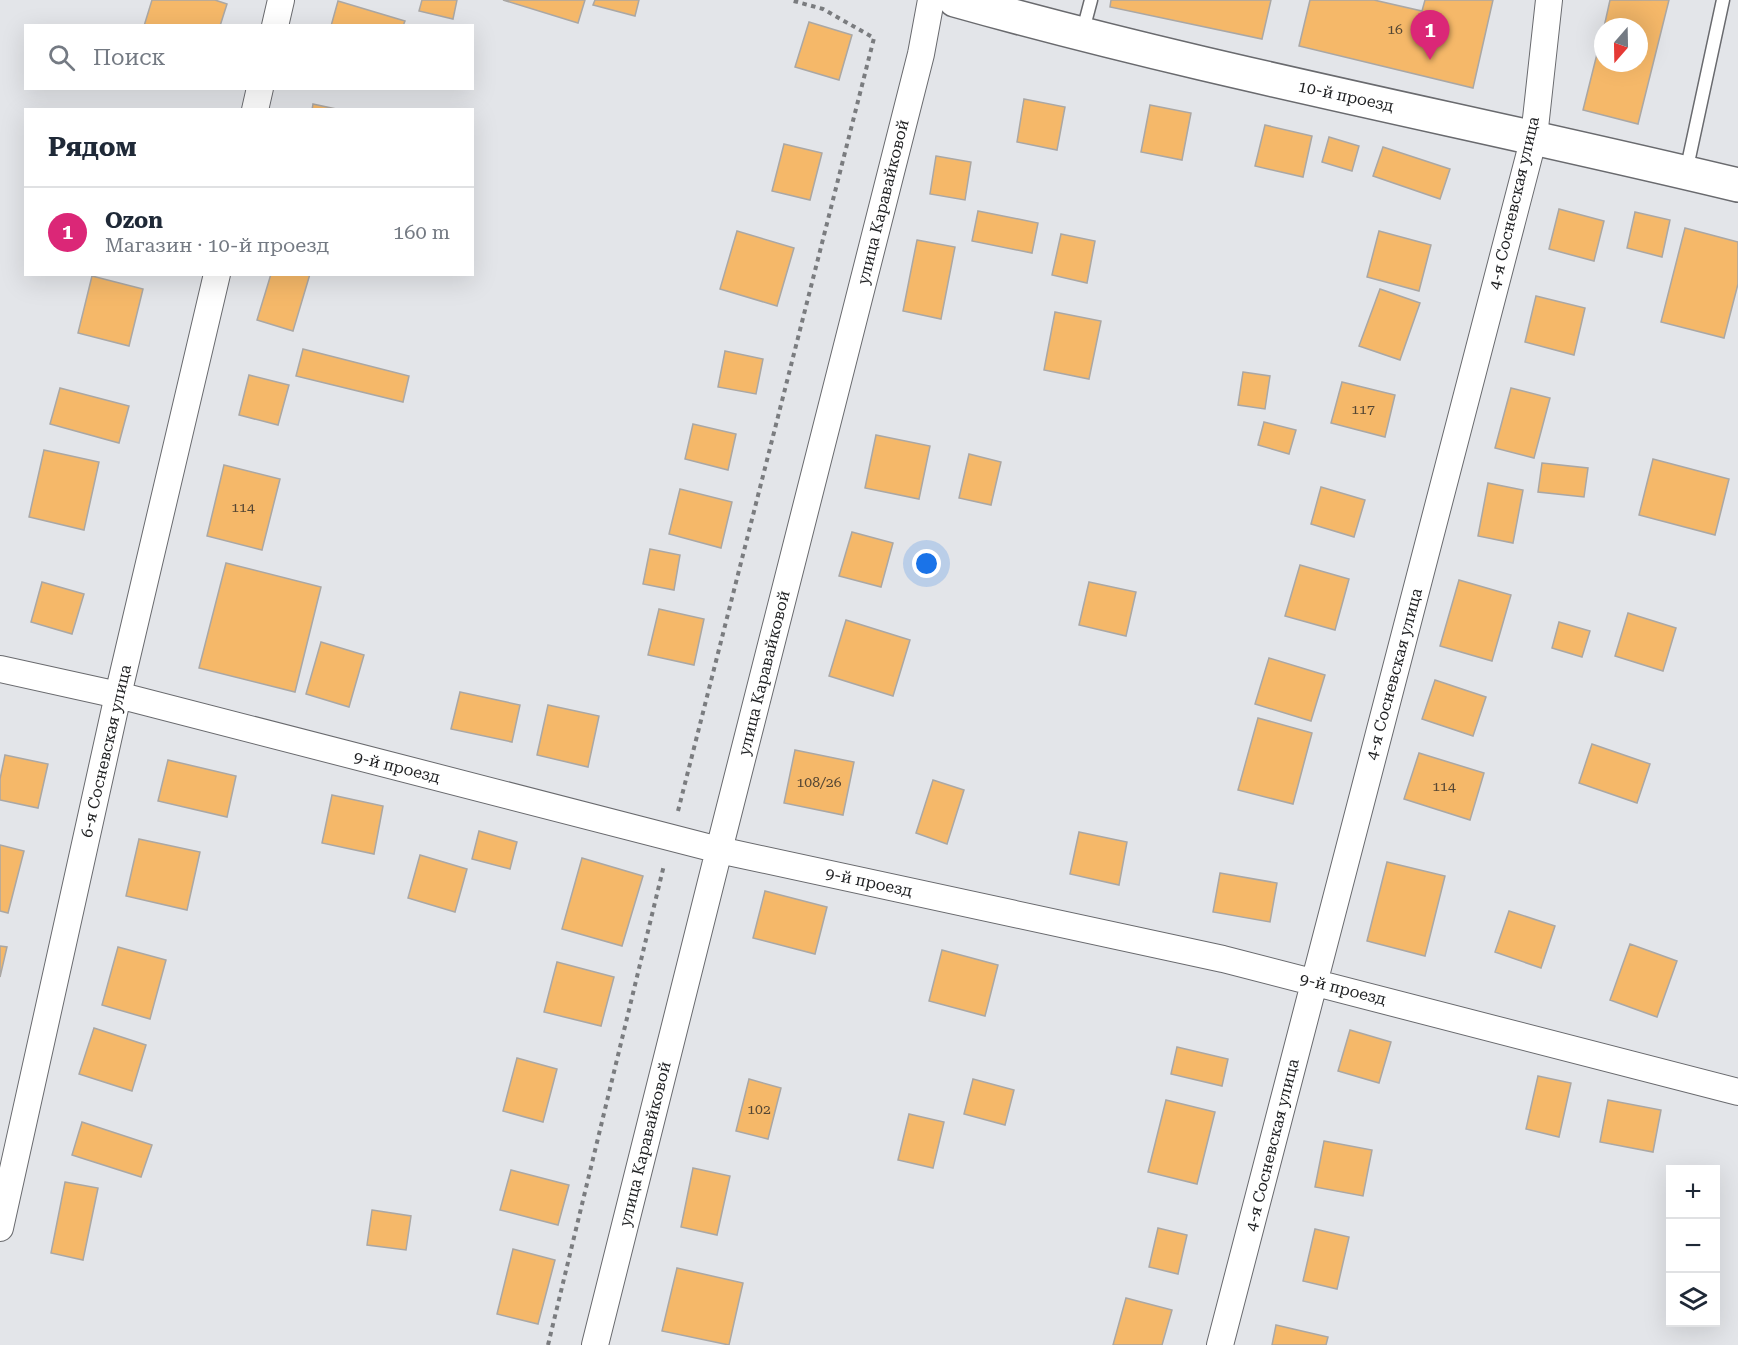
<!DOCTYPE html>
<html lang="ru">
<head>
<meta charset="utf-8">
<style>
  :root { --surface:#fff; --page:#f6f6f7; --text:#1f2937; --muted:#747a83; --line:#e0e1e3; --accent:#db2777 }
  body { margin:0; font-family:"Roboto Serif",serif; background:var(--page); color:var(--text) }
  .controls { position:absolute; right:18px; bottom:18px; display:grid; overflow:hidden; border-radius:0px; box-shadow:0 6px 24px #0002 }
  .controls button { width:54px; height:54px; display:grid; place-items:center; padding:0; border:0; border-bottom:2px solid var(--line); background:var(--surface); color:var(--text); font:30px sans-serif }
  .compass { position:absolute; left:1594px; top:18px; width:54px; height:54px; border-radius:50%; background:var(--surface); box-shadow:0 6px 24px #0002; rotate:200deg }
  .you { position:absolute; left:927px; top:564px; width:21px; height:21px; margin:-15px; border:4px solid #fff; border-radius:50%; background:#1a73e8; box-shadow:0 0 0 9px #1a73e833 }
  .badge { display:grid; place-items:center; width:39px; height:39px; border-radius:50%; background:var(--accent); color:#fff; font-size:20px; font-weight:700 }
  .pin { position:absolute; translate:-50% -50px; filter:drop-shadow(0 2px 3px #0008) }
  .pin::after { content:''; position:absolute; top:32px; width:21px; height:18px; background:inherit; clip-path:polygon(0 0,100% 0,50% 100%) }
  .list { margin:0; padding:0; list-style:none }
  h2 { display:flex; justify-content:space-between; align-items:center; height:78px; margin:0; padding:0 24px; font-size:26px }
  h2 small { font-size:20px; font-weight:400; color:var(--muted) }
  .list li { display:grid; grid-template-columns:39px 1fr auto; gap:18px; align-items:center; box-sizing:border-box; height:90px; padding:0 24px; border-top:2px solid var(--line) }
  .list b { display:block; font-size:22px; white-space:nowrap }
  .list p { margin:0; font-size:20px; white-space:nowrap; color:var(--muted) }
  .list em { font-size:20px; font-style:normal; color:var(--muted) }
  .icon { flex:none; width:33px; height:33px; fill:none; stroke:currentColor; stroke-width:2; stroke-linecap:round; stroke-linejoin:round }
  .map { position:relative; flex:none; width:1738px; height:1345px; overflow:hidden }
  .search { position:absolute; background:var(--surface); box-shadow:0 6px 24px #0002; left:24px; top:24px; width:450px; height:66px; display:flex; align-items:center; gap:15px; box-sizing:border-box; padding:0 21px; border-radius:0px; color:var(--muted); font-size:22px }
  .panel { position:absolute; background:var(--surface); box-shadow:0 6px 24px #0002; left:24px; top:108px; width:450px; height:168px; border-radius:0px }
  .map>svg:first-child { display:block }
  .building { fill:#f5b869; stroke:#aaa7a4; stroke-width:1.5 }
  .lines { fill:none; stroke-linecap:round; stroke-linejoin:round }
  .service-casing { stroke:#696a6e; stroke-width:15 }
  .minor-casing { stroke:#696a6e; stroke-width:28 }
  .secondary-casing { stroke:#696a6e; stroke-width:36 }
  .path { stroke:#7a7c7f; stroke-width:4; stroke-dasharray:4.5 4.5; stroke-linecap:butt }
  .service { stroke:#fff; stroke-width:12 }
  .minor { stroke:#fff; stroke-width:26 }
  .secondary { stroke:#fff; stroke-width:33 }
  .labels { text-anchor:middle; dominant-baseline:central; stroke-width:5; stroke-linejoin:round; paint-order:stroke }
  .number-label { font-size:14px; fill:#544634 }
  .street-label { font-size:16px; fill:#1f2022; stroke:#fff }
</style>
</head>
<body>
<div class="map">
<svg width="1738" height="1345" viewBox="0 0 1738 1345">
  <rect width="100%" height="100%" fill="#e3e5e9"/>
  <path class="building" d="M 152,0 L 215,0 L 227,4 L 220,26 L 144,26 Z
    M 422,0 L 457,0 L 453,19 L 419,11 Z
    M 503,0 L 585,0 L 578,23 Z
    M 595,0 L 639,0 L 635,16 L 593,5 Z
    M 1111,0 L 1271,0 L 1262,39 L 1110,7 Z
    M 1310,0 L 1374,0 L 1422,11 L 1425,0 L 1493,0 L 1473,88 L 1299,46 Z
    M 1610,0 L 1669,0 L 1638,124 L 1583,110 L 1603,30 L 1603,63 L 1639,63 L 1639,27 L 1604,27 Z
    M 338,1 L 405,21 L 403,26 L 331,26 Z
    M 809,22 L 852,35 L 839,80 L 795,67 Z
    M 1024,99 L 1065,107 L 1057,150 L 1017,142 Z
    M 313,104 L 341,110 L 312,110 Z
    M 1150,105 L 1191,113 L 1182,160 L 1141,152 Z
    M 1265,125 L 1312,136 L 1303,177 L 1255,166 Z
    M 1329,137 L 1359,146 L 1352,171 L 1322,162 Z
    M 784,144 L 822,153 L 810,200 L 772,191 Z
    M 1383,147 L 1450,169 L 1440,199 L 1373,176 Z
    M 936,156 L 971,162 L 965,200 L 930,194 Z
    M 1559,209 L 1604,221 L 1594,261 L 1549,249 Z
    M 978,211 L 1038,223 L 1032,253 L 972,241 Z
    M 1635,212 L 1670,220 L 1662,257 L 1627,248 Z
    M 1685,228 L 1738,242 L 1738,284 L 1724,338 L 1661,322 Z
    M 737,231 L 794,248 L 777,306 L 720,289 Z
    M 1379,231 L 1431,245 L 1419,291 L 1367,277 Z
    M 1061,234 L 1095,241 L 1087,283 L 1052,275 Z
    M 917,240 L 955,247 L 941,319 L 903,311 Z
    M 271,274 L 310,274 L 293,331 L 257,320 Z
    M 92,276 L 143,289 L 129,346 L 78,333 Z
    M 1380,289 L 1420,303 L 1400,360 L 1359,346 Z
    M 1536,296 L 1585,308 L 1574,355 L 1525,342 Z
    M 1055,312 L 1101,321 L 1089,379 L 1044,370 Z
    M 303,349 L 409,376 L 403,402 L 296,376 Z
    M 725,351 L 763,359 L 756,394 L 718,387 Z
    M 1243,372 L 1270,376 L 1265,409 L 1238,405 Z
    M 249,375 L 289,385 L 278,425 L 239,415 Z
    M 1342,382 L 1395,395 L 1385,437 L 1331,423 Z
    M 60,388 L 129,406 L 119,443 L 50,424 Z
    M 1511,388 L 1550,398 L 1534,458 L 1495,448 Z
    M 1264,422 L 1296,430 L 1289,454 L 1258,445 Z
    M 693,424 L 736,434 L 728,470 L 685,459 Z
    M 876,435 L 930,446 L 919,499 L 865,488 Z
    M 44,450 L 99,462 L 84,530 L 29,517 Z
    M 969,454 L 1001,462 L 991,505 L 959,498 Z
    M 1653,459 L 1729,479 L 1715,535 L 1639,515 Z
    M 1542,463 L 1588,468 L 1584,497 L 1538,492 Z
    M 224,465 L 280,479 L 262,550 L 207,536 Z
    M 1488,483 L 1523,490 L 1513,543 L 1478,536 Z
    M 1321,487 L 1365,500 L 1354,537 L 1311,524 Z
    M 680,489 L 732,502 L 721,548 L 669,534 Z
    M 852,532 L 893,543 L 881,587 L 839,576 Z
    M 650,549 L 680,555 L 674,590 L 643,584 Z
    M 226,563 L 321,587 L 295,692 L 199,668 Z
    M 1300,565 L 1349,579 L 1335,630 L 1285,616 Z
    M 1459,580 L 1511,595 L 1492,661 L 1440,646 Z
    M 42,582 L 84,594 L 72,634 L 31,622 Z
    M 1089,582 L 1136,592 L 1126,636 L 1079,625 Z
    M 659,609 L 704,619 L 694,665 L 648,655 Z
    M 1628,613 L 1676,628 L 1663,671 L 1615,656 Z
    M 846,620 L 910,640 L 893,696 L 829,676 Z
    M 1559,622 L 1590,631 L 1582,657 L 1552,648 Z
    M 321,642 L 364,655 L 349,707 L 306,694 Z
    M 1269,658 L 1325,675 L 1311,721 L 1255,704 Z
    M 1435,680 L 1486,697 L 1473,736 L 1422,719 Z
    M 460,692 L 520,705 L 512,742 L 451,729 Z
    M 548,705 L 599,716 L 588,767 L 537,755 Z
    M 1258,718 L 1312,733 L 1293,804 L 1238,790 Z
    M 1592,744 L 1650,764 L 1637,803 L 1579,783 Z
    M 795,750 L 854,762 L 843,815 L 784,803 Z
    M 1419,753 L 1484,773 L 1470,820 L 1404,799 Z
    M 5,755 L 48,764 L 38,808 L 0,800 L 0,779 Z
    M 168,760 L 236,776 L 227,817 L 158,801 Z
    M 933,780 L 964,790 L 947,844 L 916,833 Z
    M 332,795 L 383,806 L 374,854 L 322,843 Z
    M 479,831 L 517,842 L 510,869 L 472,859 Z
    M 1079,832 L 1127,842 L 1119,885 L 1070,874 Z
    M 139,839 L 200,852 L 187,910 L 126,896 Z
    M 0,845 L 24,851 L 8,913 L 0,911 Z
    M 420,855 L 467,869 L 455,912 L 408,898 Z
    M 582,858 L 643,876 L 622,946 L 562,929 Z
    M 1387,862 L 1445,876 L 1425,956 L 1367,941 Z
    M 1220,873 L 1277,883 L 1270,922 L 1213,912 Z
    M 765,891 L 827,907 L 815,954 L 753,938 Z
    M 1509,911 L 1555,926 L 1541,968 L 1495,952 Z
    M 1630,944 L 1677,961 L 1657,1017 L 1610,1000 Z
    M 0,946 L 7,947 L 0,977 Z
    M 118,947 L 166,960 L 150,1019 L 102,1005 Z
    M 942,950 L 998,965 L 985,1016 L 929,1001 Z
    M 557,962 L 614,977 L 601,1026 L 544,1012 Z
    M 94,1028 L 146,1045 L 132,1091 L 79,1074 Z
    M 1350,1030 L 1391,1042 L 1379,1083 L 1338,1071 Z
    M 1177,1047 L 1228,1059 L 1222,1086 L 1171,1074 Z
    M 517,1058 L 557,1069 L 543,1122 L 503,1111 Z
    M 1538,1076 L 1571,1083 L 1559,1137 L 1526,1129 Z
    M 749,1079 L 781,1088 L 768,1139 L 736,1131 Z
    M 973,1079 L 1014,1090 L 1005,1125 L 964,1114 Z
    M 1166,1100 L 1215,1112 L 1197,1184 L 1148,1172 Z
    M 1608,1100 L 1661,1110 L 1653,1152 L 1600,1142 Z
    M 909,1114 L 944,1122 L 933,1168 L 898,1160 Z
    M 82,1122 L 152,1145 L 141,1177 L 72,1155 Z
    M 1324,1141 L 1372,1150 L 1363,1196 L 1315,1187 Z
    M 693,1168 L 730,1176 L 717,1235 L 681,1227 Z
    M 511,1170 L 569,1185 L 558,1225 L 500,1210 Z
    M 65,1182 L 98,1188 L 83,1260 L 51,1253 Z
    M 372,1210 L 411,1216 L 406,1250 L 367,1245 Z
    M 1158,1228 L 1187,1235 L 1178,1274 L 1149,1267 Z
    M 1315,1229 L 1349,1237 L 1337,1289 L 1303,1281 Z
    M 513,1249 L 555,1260 L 538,1324 L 497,1314 Z
    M 677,1268 L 743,1283 L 729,1345 L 662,1331 Z
    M 1126,1298 L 1172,1310 L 1162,1345 L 1113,1345 Z
    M 1276,1325 L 1328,1337 L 1326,1345 L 1272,1345 Z"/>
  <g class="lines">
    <defs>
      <path id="service" d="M 1082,34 L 1091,0
        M 1686,172 L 1723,0"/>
      <path id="minor" d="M 275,26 L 281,0
        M 255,110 L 260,88
        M 0,669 L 118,695 L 719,850 L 1223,959 L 1738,1092
        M 0,1228 L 118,695 L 217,274
        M 595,1345 L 719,850 L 921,54 L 931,0
        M 1220,1345 L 1534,137 L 1549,0"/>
      <path id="secondary" d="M 955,0 C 1214,73 1477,122 1738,185"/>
    </defs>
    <use href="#service" class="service-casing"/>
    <use href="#minor" class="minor-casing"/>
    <use href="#secondary" class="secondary-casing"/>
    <path class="path" d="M 678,811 L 874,38 L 823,9 L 790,0
      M 548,1345 L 664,865"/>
    <use href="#service" class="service"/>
    <use href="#minor" class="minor"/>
    <use href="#secondary" class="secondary"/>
  </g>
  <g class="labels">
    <g class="number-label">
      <text x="1395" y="29">16</text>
      <text x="1363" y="409">117</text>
      <text x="243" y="507">114</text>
      <text x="819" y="782">108/26</text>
      <text x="1444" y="786">114</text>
      <text x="759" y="1109">102</text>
    </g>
    <g class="street-label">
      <text transform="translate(1346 96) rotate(12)">10-й проезд</text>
      <text transform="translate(883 202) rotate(-76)">улица Каравайковой</text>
      <text transform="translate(1514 203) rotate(-77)">4-я Сосневская улица</text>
      <text transform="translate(764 673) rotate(-76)">улица Каравайковой</text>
      <text transform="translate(1394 674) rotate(-75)">4-я Сосневская улица</text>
      <text transform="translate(106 751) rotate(-77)">6-я Сосневская улица</text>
      <text transform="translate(397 767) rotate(14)">9-й проезд</text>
      <text transform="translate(869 882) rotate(12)">9-й проезд</text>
      <text transform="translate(1343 989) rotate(14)">9-й проезд</text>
      <text transform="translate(645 1144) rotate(-76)">улица Каравайковой</text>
      <text transform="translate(1272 1145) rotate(-76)">4-я Сосневская улица</text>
    </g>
  </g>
</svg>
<div class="controls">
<button>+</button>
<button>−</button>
<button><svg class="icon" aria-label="layers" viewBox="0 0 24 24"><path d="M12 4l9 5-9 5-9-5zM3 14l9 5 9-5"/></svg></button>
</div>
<svg class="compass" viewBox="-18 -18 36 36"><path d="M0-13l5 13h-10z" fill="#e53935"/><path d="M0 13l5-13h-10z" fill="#747a83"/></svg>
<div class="you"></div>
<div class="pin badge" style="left:1430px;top:60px">1</div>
<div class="search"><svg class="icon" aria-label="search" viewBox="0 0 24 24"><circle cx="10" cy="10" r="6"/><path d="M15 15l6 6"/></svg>Поиск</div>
<section class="panel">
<h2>Рядом<small></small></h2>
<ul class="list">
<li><span class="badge">1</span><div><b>Ozon</b><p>Магазин · 10-й проезд</p></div><em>160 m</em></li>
</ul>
</section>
</div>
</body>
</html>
